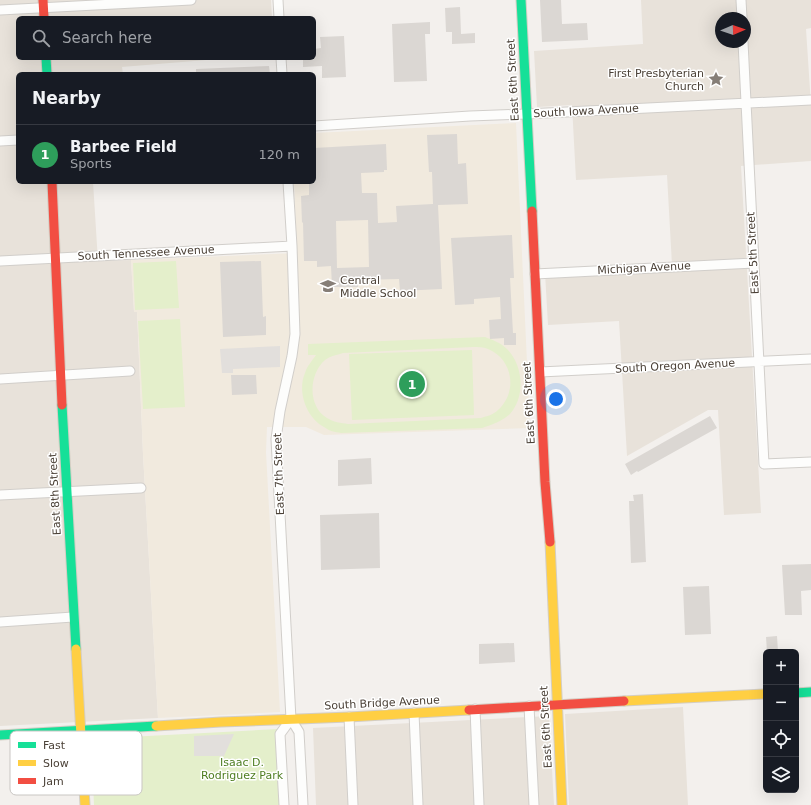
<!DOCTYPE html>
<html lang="en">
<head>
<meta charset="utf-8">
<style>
  :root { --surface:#171b24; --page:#20242c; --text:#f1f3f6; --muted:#9ea1a6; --line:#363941; --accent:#d93025 }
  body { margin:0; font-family:"DejaVu Sans",sans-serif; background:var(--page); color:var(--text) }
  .controls { position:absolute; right:12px; bottom:12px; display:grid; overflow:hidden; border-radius:6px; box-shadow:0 4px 16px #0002 }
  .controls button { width:36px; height:36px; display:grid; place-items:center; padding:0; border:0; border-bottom:1px solid var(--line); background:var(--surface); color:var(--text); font:20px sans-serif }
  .compass { position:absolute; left:715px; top:12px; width:36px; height:36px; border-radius:50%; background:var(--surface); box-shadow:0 4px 16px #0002; rotate:88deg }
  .you { position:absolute; left:556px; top:399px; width:14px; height:14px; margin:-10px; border:3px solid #fff; border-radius:50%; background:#1a73e8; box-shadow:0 0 0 6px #1a73e833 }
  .badge { display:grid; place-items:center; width:26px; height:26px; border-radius:50%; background:var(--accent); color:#fff; font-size:13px; font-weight:700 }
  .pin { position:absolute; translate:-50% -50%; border:2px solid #fff; box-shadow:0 1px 4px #0006 }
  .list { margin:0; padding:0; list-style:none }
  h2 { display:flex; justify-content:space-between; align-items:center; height:52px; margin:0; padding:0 16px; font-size:17px }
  h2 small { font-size:13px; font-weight:400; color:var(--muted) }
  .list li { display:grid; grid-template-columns:26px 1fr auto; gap:12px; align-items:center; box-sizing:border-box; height:60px; padding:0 16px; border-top:1px solid var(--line) }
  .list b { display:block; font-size:15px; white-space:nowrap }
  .list p { margin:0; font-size:13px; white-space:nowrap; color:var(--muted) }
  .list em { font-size:13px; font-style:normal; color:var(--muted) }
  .icon { flex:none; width:22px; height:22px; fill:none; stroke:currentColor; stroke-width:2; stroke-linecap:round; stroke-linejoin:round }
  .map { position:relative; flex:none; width:811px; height:805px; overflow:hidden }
  .search { position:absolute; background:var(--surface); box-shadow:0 4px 16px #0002; left:16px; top:16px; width:300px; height:44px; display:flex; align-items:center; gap:10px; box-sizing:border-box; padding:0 14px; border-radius:6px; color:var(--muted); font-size:15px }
  .panel { position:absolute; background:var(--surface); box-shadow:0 4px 16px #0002; left:16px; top:72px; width:300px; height:112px; border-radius:6px }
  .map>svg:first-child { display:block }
  .residential { fill:#e8e2da; fill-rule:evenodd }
  .education { fill:#f1eade }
  .green { fill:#e4efcb; fill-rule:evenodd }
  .parking { fill:#e2dfdc }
  .building { fill:#dbd7d3; fill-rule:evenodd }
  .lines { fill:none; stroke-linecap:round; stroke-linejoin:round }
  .street-casing { stroke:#d1ceca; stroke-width:11 }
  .fast-casing { stroke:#d4cec4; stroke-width:11 }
  .slow-casing { stroke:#d4cec4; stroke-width:11 }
  .jam-casing { stroke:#d4cec4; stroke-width:11 }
  .street { stroke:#fdfdfc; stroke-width:9 }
  .fast { stroke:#16e098; stroke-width:9 }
  .slow { stroke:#ffcf43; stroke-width:9 }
  .jam { stroke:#f24e42; stroke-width:9 }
  .labels { text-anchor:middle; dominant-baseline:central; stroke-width:3; stroke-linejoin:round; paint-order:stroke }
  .poi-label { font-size:11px; fill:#4b4137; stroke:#fff; text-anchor:end }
  .street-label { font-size:11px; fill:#4b4137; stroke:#fff }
  .park-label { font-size:11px; fill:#4f7e22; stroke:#fff }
  .key { fill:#fff; stroke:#c9c6c3; stroke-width:1 }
  .key-label { font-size:11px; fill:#4b4137 }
</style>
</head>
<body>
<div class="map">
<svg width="811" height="805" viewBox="0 0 811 805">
  <rect width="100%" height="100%" fill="#f3f0ed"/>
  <path class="residential" d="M 0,0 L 271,0 L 272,18 L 18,18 L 18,58 L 230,58 L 122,67 L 123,74 L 18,74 L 18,182 L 93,182 L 98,261 L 131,260 L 134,311 L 137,311 L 143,454 L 158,718 L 0,726 Z
    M 641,0 L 811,0 L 811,28 L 806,29 L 811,105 L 811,161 L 741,166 L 761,513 L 724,515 L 718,410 L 708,410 L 627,456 L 619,321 L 548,325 L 545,273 L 672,265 L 667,175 L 576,180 L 572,105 L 537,107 L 534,51 L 643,44 ZM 721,18 L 745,18 L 745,42 L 721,42 Z
    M 683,707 L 688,805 L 569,805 L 565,714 Z
    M 549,716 L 554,805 L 316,805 L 313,728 Z"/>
  <path class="education" d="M 516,123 L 530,428 L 324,435 L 306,427 L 267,427 L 266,452 L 280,712 L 158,718 L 143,454 L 137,312 L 134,312 L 131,260 L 297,253 L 294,182 L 314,182 L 314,133 Z"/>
  <path class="green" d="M 176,261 L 179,308 L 135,310 L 133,263 Z
    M 180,319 L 185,407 L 143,409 L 138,321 Z
    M 485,337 C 493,340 501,343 507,349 C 523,365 526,396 510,414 C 502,421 492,425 482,428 L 341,433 C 335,432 329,431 324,427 C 306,417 297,391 305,373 C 307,366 312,361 316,355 L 308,355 L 308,344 ZM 473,347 C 478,347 483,347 488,349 C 513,359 518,392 498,410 C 493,415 487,416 481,418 L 348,424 C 341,423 333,422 327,418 C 307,406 309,374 325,360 C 330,356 337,355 343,353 Z
    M 472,350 L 474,415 L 352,420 L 349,354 Z
    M 278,729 L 282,805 L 94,805 L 91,739 Z"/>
  <path class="parking" d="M 280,346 L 280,367 L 233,369 L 233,373 L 222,373 L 220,349 Z
    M 234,734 L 224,756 L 194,756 L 194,736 Z"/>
  <path class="building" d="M 540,0 L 561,0 L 562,24 L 587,23 L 588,40 L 542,42 Z
    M 460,7 L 461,34 L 475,33 L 475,43 L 452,44 L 452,32 L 446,32 L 445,8 Z
    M 430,22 L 430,34 L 425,34 L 427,81 L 394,82 L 392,24 Z
    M 344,36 L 346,77 L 322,78 L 322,66 L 303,67 L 303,58 L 314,58 L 314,49 L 321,48 L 320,37 Z
    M 269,66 L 270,74 L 196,74 L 196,69 Z
    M 457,134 L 458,164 L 466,163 L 468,204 L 438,205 L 442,289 L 400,291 L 399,279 L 358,280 L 358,287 L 332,287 L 331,266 L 317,267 L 317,261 L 304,261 L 303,222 L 302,223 L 301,196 L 309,195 L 309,182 L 314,182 L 314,148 L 386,144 L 387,170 L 384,170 L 384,172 L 361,173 L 362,193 L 377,193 L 378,223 L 397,222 L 396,206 L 433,204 L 432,172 L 429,172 L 427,135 ZM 368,220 L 369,267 L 337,268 L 336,221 Z
    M 512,235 L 514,278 L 510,278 L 513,333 L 516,333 L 516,345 L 504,345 L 504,338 L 490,339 L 489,320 L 501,319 L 500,297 L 474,299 L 474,304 L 455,305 L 451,238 Z
    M 261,261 L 263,317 L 266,316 L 266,335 L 223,337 L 220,262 Z
    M 231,375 L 256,375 L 257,394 L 232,395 Z
    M 710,416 L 717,428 L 638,472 L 637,471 L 631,475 L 625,464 Z
    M 371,458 L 372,484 L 338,486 L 338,460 Z
    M 643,494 L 646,562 L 631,563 L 629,501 L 634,501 L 633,495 Z
    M 379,513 L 380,568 L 321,570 L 320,515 Z
    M 811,564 L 811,590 L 801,591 L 802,615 L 785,615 L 782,565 Z
    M 709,586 L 711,634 L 685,635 L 683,587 Z
    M 777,636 L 778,652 L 767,652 L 766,637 Z
    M 514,643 L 515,662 L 479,664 L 479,644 Z"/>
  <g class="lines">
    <defs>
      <path id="street" d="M 278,0 L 279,18
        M 741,0 L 742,18
        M 0,10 L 191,0
        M 743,42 L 764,464 L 811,462
        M 281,58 L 282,74
        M 314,126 L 470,116 L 526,114 L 811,100
        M 0,141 L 18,140
        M 288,182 L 292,246 L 295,334 L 292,356 L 280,411 L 276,439 L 291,719 L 299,732 L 303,805
        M 0,261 L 292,246
        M 535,274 L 754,263
        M 540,372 L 811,359
        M 0,379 L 130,371
        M 0,495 L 141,488
        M 0,622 L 73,617
        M 529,706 L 534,805
        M 475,709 L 479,805
        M 414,713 L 418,805
        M 349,717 L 353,805
        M 284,805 L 280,734 L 291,719"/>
      <path id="fast" d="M 521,0 L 532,211
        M 46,58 L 47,74
        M 62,405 L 76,649
        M 796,693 L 811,692
        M 0,735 L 156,726"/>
      <path id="slow" d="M 550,542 L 562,805
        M 76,649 L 85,805
        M 624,701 L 766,694
        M 156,726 L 221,722 L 349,717 L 469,710"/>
      <path id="jam" d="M 43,0 L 44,18
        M 52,182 L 62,405
        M 532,211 L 545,482 L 550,542
        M 469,710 L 624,701"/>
    </defs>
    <use href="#street" class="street-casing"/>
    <use href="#fast" class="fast-casing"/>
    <use href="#slow" class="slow-casing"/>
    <use href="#jam" class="jam-casing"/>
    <use href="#street" class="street"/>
    <use href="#fast" class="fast"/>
    <use href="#slow" class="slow"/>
    <use href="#jam" class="jam"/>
  </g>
  <defs>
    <symbol id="sight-bare" viewBox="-9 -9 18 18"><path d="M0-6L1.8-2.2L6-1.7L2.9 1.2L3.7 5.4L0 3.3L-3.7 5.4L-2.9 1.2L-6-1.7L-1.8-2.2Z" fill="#867e77" stroke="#fff" stroke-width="2.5" paint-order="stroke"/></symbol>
    <symbol id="school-bare" viewBox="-9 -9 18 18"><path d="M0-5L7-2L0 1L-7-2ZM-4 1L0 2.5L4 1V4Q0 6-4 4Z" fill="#867e77" stroke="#fff" stroke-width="2.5" paint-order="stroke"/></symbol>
  </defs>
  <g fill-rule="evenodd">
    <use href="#sight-bare" x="705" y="68" width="22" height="22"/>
    <use href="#school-bare" x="317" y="275" width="22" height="22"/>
  </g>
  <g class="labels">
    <g class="poi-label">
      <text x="704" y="73">First Presbyterian<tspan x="704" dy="13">Church</tspan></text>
      <text x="340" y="280" text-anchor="start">Central<tspan x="340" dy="13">Middle School</tspan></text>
    </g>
    <g class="street-label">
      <text transform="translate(513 80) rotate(-93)">East 6th Street</text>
      <text transform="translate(586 111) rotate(-3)">South Iowa Avenue</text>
      <text transform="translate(146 253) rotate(-3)">South Tennessee Avenue</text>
      <text transform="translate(753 253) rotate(-93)">East 5th Street</text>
      <text transform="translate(644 268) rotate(-3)">Michigan Avenue</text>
      <text transform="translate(675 366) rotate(-3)">South Oregon Avenue</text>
      <text transform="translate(529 403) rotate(-93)">East 6th Street</text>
      <text transform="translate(279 474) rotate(-92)">East 7th Street</text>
      <text transform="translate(55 494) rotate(-93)">East 8th Street</text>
      <text transform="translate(382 703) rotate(-3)">South Bridge Avenue</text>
      <text transform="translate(546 727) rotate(-93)">East 6th Street</text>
    </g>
    <g class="park-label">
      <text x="242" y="762">Isaac D.<tspan x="242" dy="13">Rodriguez Park</tspan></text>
    </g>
  </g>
  <rect x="10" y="731" width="132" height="64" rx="6" class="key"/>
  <rect x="18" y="742" width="18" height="6" fill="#16e098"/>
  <rect x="18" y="760" width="18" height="6" fill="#ffcf43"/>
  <rect x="18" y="778" width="18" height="6" fill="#f24e42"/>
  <g class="key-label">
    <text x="43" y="749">Fast</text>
    <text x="43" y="767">Slow</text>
    <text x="43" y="785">Jam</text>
  </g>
</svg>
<div class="controls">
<button>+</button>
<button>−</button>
<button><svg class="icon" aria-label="locate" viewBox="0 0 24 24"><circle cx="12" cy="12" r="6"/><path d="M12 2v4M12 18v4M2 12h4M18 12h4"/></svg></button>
<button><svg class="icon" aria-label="layers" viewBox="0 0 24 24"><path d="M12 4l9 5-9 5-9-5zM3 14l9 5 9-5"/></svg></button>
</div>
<svg class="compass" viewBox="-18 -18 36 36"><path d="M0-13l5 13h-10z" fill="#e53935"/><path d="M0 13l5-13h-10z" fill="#9ea1a6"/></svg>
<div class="you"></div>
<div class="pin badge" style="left:412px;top:384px;background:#2e9e5b">1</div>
<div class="search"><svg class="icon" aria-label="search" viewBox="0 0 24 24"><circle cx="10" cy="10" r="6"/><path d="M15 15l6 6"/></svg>Search here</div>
<section class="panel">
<h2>Nearby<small></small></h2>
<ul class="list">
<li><span class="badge" style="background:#2e9e5b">1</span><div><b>Barbee Field</b><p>Sports</p></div><em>120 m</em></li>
</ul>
</section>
</div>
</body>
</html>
